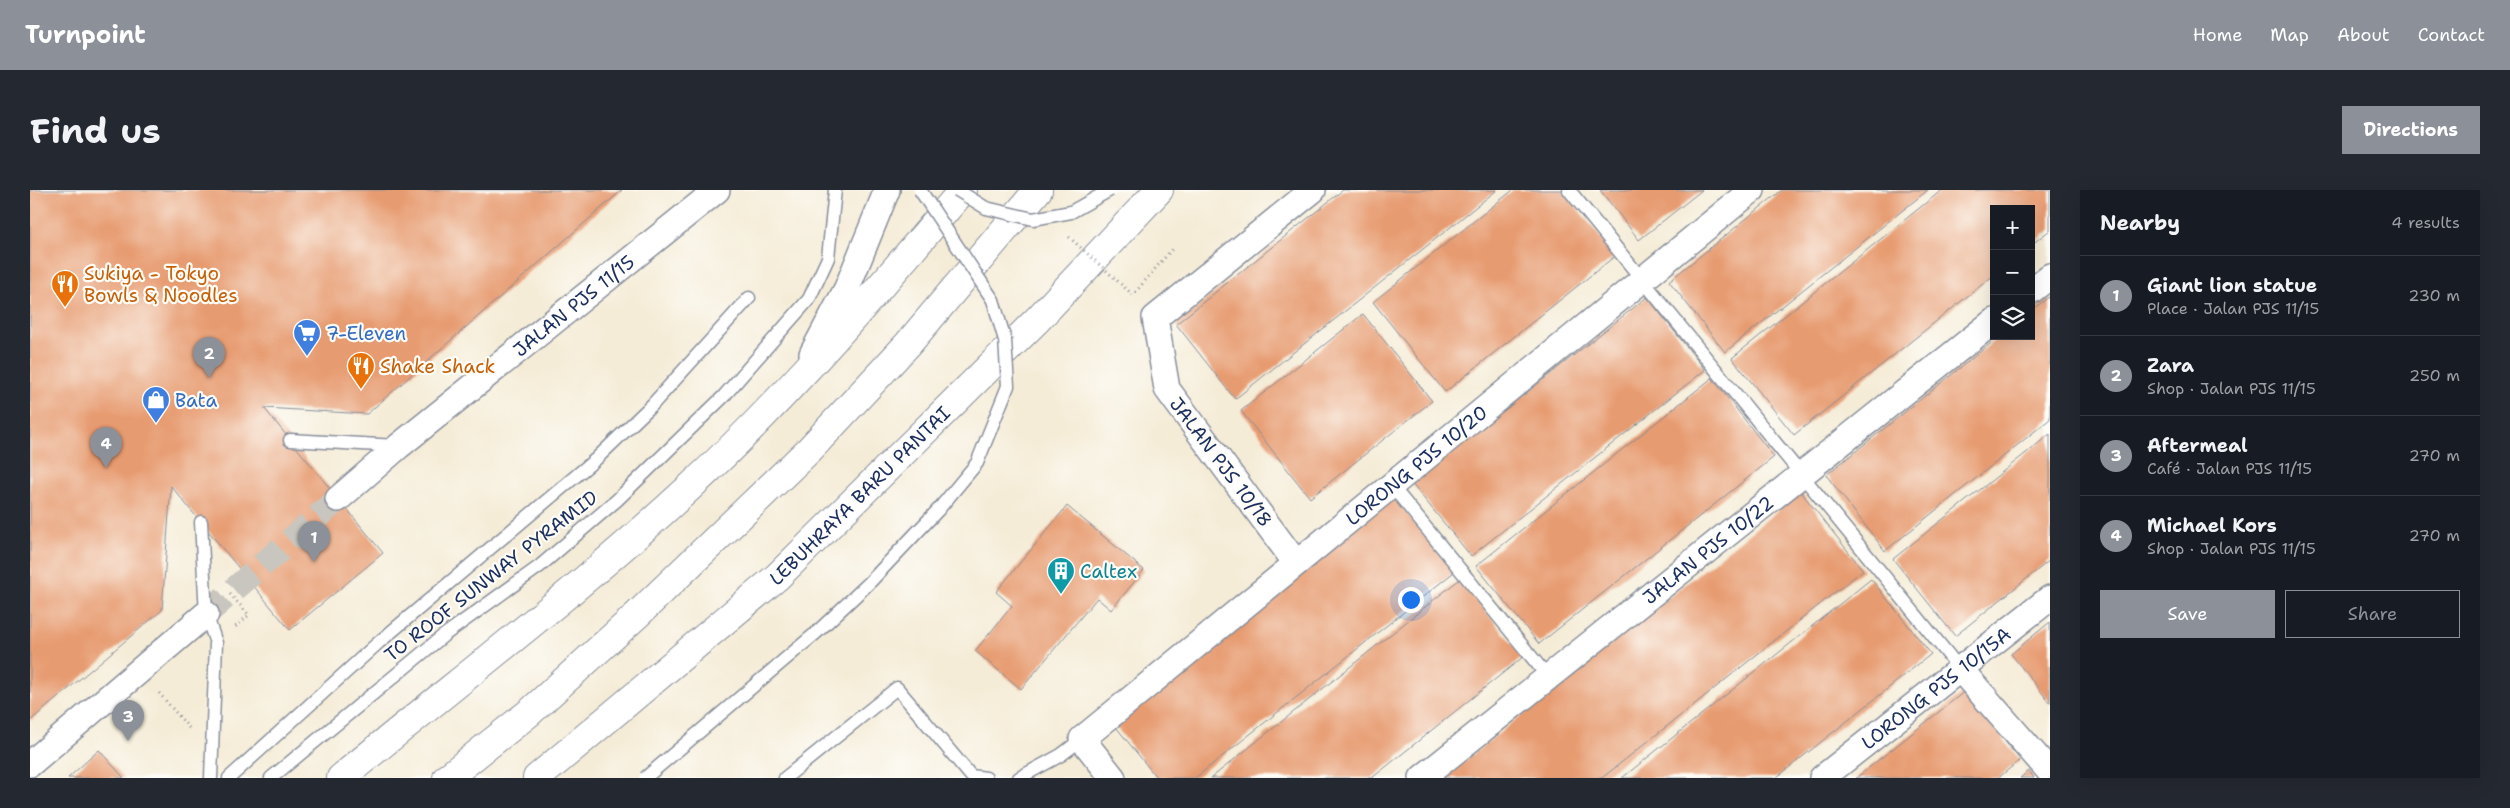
<!DOCTYPE html>
<html lang="en">
<head>
<meta charset="utf-8">
<style>
  :root { --surface:#171b24; --page:#242831; --text:#f1f3f6; --muted:#9ea1a6; --line:#363941; --accent:#8c9099 }
  body { margin:0; font-family:"Shantell Sans",sans-serif; background:var(--page); color:var(--text) }
  .controls { position:absolute; right:15px; top:15px; display:grid; overflow:hidden; border-radius:0px; box-shadow:0 5px 20px #0002 }
  .controls button { width:45px; height:45px; display:grid; place-items:center; padding:0; border:0; border-bottom:1px solid var(--line); background:var(--surface); color:var(--text); font:25px sans-serif }
  .you { position:absolute; left:1380px; top:409px; width:18px; height:18px; margin:-12px; border:4px solid #fff; border-radius:50%; background:#1a73e8; box-shadow:0 0 0 8px #1a73e833 }
  .badge { display:grid; place-items:center; width:32px; height:32px; border-radius:50%; background:var(--accent); color:#fff; font-size:16px; font-weight:700 }
  .pin { position:absolute; translate:-50% -41px; filter:drop-shadow(0 1px 2px #0008) }
  .pin::after { content:''; position:absolute; top:26px; width:18px; height:15px; background:inherit; clip-path:polygon(0 0,100% 0,50% 100%) }
  .list { margin:0; padding:0; list-style:none }
  h2 { display:flex; justify-content:space-between; align-items:center; height:65px; margin:0; padding:0 20px; font-size:21px }
  h2 small { font-size:16px; font-weight:400; color:var(--muted) }
  .list li { display:grid; grid-template-columns:32px 1fr auto; gap:15px; align-items:center; box-sizing:border-box; height:80px; padding:0 20px; border-top:1px solid var(--line) }
  .list b { display:block; font-size:19px; white-space:nowrap }
  .list p { margin:0; font-size:16px; white-space:nowrap; color:var(--muted) }
  .list em { font-size:16px; font-style:normal; color:var(--muted) }
  .actions { display:flex; gap:10px; padding:15px 20px }
  .actions a { flex:1; padding:11px 0; border:1px solid var(--accent); border-radius:0px; text-align:center; font-size:18px; color:var(--accent) }
  .actions .main { background:var(--accent); color:#fff }
  .icon { flex:none; width:28px; height:28px; fill:none; stroke:currentColor; stroke-width:2; stroke-linecap:round; stroke-linejoin:round }
  .map { position:relative; flex:none; width:2020px; height:588px; overflow:hidden; border-radius:0px }
  header { display:flex; align-items:center; gap:30px; box-sizing:border-box; height:70px; padding:0 25px; background:var(--accent); color:#fff }
  header strong { font-size:24px }
  nav { display:flex; gap:28px; margin-inline-start:auto; font-size:18px }
  .intro { display:flex; align-items:center; justify-content:space-between; box-sizing:border-box; height:120px; padding:0 30px }
  h1 { margin:0; font-size:35px }
  .button { padding:12px 22px; border-radius:0px; background:var(--accent); color:#fff; font-size:18px; font-weight:700 }
  main { display:flex; gap:30px; padding:0 30px }
  aside { flex:1; background:var(--surface); border-radius:0px; box-shadow:0 5px 20px #0002 }
  .map>svg:first-child { display:block }
  .building { fill:#e79b71 }
  .lines { fill:none; stroke-linecap:round; stroke-linejoin:round }
  .street-tunnel { stroke:#c9c6bf; stroke-width:25; stroke-dasharray:25 12; stroke-linecap:butt }
  .lane-casing { stroke:#888e9a; stroke-width:15 }
  .street-casing { stroke:#888e9a; stroke-width:28 }
  .secondary-casing { stroke:#888e9a; stroke-width:30 }
  .highway-casing { stroke:#888e9a; stroke-width:30 }
  .path { stroke:#888e9a; stroke-width:3; stroke-dasharray:1 4; stroke-linecap:butt }
  .lane { stroke:#fff; stroke-width:12 }
  .street { stroke:#fff; stroke-width:25 }
  .secondary { stroke:#fff; stroke-width:28 }
  .highway { stroke:#fff; stroke-width:28 }
  .lane-bridge-casing { stroke:#888e9a; stroke-width:15; stroke-linecap:butt }
  .path-bridge { stroke:#888e9a; stroke-width:3; stroke-dasharray:1 4; stroke-linecap:butt }
  .lane-bridge { stroke:#fff; stroke-width:12 }
  .labels { text-anchor:middle; dominant-baseline:central; stroke-width:4.5; stroke-linejoin:round; paint-order:stroke }
  .food-label { font-size:19px; fill:#c56008; stroke:#fdfcf7; text-anchor:start }
  .street-label { font-size:19px; fill:#1b2f5e; stroke:#fdfcf7 }
  .shop-label { font-size:19px; fill:#366cbe; stroke:#fdfcf7; text-anchor:start }
  .culture-label { font-size:19px; fill:#0d838f; stroke:#fdfcf7; text-anchor:start }
</style>
</head>
<body>
<header>
<strong>Turnpoint</strong>
<nav><a>Home</a><a>Map</a><a>About</a><a>Contact</a></nav>
</header>
<div class="intro"><h1>Find us</h1><a class="button">Directions</a></div>
<main>
<div class="map">
<svg width="2020" height="588" viewBox="0 0 2020 588">
  <rect width="100%" height="100%" fill="#fdfcf7"/>
  <filter id="ink" filterUnits="userSpaceOnUse"><feTurbulence type="fractalNoise" baseFrequency=".02" numOctaves="2"/><feDisplacementMap in="SourceGraphic" scale="10" xChannelSelector="R" yChannelSelector="G"/><feConvolveMatrix kernelMatrix="1 2 1 2 8 2 1 2 1" color-interpolation-filters="sRGB"/></filter>
  <filter id="wash" filterUnits="userSpaceOnUse"><feTurbulence type="fractalNoise" baseFrequency=".0096" numOctaves="4" result="noise"/><feDisplacementMap in="SourceGraphic" scale="20" xChannelSelector="R" yChannelSelector="G"/><feGaussianBlur stdDeviation="1.12" result="paint"/><feColorMatrix in="noise" values="0 0 0 0 0 0 0 0 0 0 0 0 0 0 0 0 0 1.4 0 .05"/><feComposite in="paint" operator="in"/></filter>
  <g filter="url(#wash)">
    <rect width="100%" height="100%" fill="#f5ecd7"/>
    <g id="blocks">
      <path class="building" d="M 0,0 L 592,0 L 337,224 L 234,218 L 353,363 L 260,440 L 141,296 L 132,420 L 0,531 Z
        M 1313,0 L 1467,0 L 1205,209 L 1146,134 Z
        M 1483,0 L 1533,0 L 1585,66 L 1415,202 L 1343,112 Z
        M 1570,0 L 1672,0 L 1609,50 Z
        M 1752,0 L 1898,0 L 1695,162 L 1639,91 Z
        M 1912,0 L 2020,0 L 2020,40 L 2001,55 L 2001,19 L 1964,19 L 1964,85 L 1764,245 L 1702,168 Z
        M 2020,106 L 2020,229 L 1855,361 L 1796,285 L 1970,146 L 2001,146 L 2001,121 Z
        M 1617,107 L 1675,180 L 1441,366 L 1382,294 Z
        M 1333,124 L 1402,211 L 1280,308 L 1211,221 Z
        M 1682,188 L 1744,267 L 1509,454 L 1446,376 Z
        M 2020,244 L 2020,370 L 1925,446 L 1863,369 Z
        M 1771,302 L 1833,380 L 1572,588 L 1413,588 Z
        M 1364,307 L 1424,382 L 1165,588 L 1127,588 L 1082,532 Z
        M 1037,316 L 1114,380 L 1081,420 L 1067,408 L 991,499 L 945,461 L 982,416 L 966,402 Z
        M 1430,389 L 1493,467 L 1342,588 L 1181,588 Z
        M 1841,389 L 1901,464 L 1746,588 L 1592,588 Z
        M 2020,432 L 2020,513 L 1981,464 Z
        M 1935,501 L 1990,570 L 1968,588 L 1826,588 Z
        M 69,560 L 94,588 L 38,588 Z
        M 1999,581 L 2004,588 L 1990,588 Z"/>
    </g>
  </g>
  <g filter="url(#ink)">
    <use href="#blocks" fill-opacity="0" stroke="#888e9a" stroke-width="1"/>
    <g class="lines">
      <path class="street-tunnel" d="M 176,424 L 308,309"/>
      <defs>
        <path id="lane" d="M 1539,0 L 1930,479
          M 260,250 L 367,256
          M 1361,295 L 1518,487
          M 171,332 L 176,424 L 186,453 L 181,588
          M 199,588 L 348,453 L 566,269 L 622,215 L 719,108
          M 241,588 L 413,446 L 510,376 L 587,310 L 693,207 L 779,109 L 798,68 L 805,0
          M 755,588 L 867,498 L 941,586 L 956,588
          M 989,588 L 1031,565 L 1052,549"/>
        <g id="street">
          <path d="M 2001,101 L 2020,86"/>
          <path d="M 782,164 L 817,98 L 857,0"/>
          <path id="s1" d="M 308,309 L 369,256 L 687,0"/>
          <path d="M 1266,373 L 1137,199 L 1125,128 L 1283,0"/>
          <path d="M 1930,479 L 2020,582"/>
          <path d="M 0,574 L 176,424"/>
          <path id="s2" d="M 1083,588 L 1052,549 L 1722,0"/>
          <path id="s3" d="M 1392,588 L 1964,131"/>
          <path id="s4" d="M 1792,588 L 2020,408"/>
        </g>
        <path id="secondary" d="M 311,588 C 427,492 548,401 659,298 C 758,207 846,102 933,0"/>
        <g id="highway">
          <path d="M 417,588 L 500,522 L 608,424 L 780,259 L 878,154 L 1008,0"/>
          <path id="s5" d="M 507,588 L 747,387 L 1008,129 L 1129,0"/>
        </g>
      </defs>
      <use href="#lane" class="lane-casing"/>
      <use href="#street" class="street-casing"/>
      <use href="#secondary" class="secondary-casing"/>
      <use href="#highway" class="highway-casing"/>
      <path class="path" d="M 200,404 L 219,425 L 205,437
        M 129,503 L 159,538"/>
      <use href="#lane" class="lane"/>
      <use href="#street" class="street"/>
      <use href="#secondary" class="secondary"/>
      <use href="#highway" class="highway"/>
      <defs>
        <path id="lane-bridge" d="M 927,0 L 956,18 L 1003,29 L 1041,22 L 1080,0
          M 615,588 L 786,443 L 839,393 L 908,320 L 947,273 L 978,196 L 975,150 L 963,110 L 890,0"/>
      </defs>
      <use href="#lane-bridge" class="lane-bridge-casing"/>
      <path class="path-bridge" d="M 1039,47 L 1103,105 L 1142,59"/>
      <use href="#lane-bridge" class="lane-bridge"/>
    </g>
  </g>
  <defs>
    <symbol id="restaurant-pin" viewBox="-11 -11 22 30"><path d="M0 17L-7.5 6A9.5 9.5 0 1 1 7.5 6Z" fill="#e8710a" stroke="#fdfcf7"/><path d="M-5-6h1v4h1v-4h1v4h1v-4h1v5L-1.5 .5V6h-2V.5L-5-1ZM5-6V6H3V1.5H1.5Q1.5-4 5-6Z" fill="#fff"/></symbol>
    <symbol id="supermarket-pin" viewBox="-11 -11 22 30"><path d="M0 17L-7.5 6A9.5 9.5 0 1 1 7.5 6Z" fill="#3f7fe0" stroke="#fdfcf7"/><path d="M-6-5.5h2.5l.6 2H6L4.5 2H-2.5L-4.4-4H-6ZM-1.5 3.2a1.3 1.3 0 1 0 .1 0ZM3 3.2a1.3 1.3 0 1 0 .1 0Z" fill="#fff"/></symbol>
    <symbol id="shop-pin" viewBox="-11 -11 22 30"><path d="M0 17L-7.5 6A9.5 9.5 0 1 1 7.5 6Z" fill="#3f7fe0" stroke="#fdfcf7"/><path d="M-5-2.5h2.3a2.7 3.5 0 0 1 5.4 0H5L5.5 6h-11ZM-1.5-2.5h3a1.5 2.3 0 0 0-3 0Z" fill="#fff"/></symbol>
    <symbol id="building-pin" viewBox="-11 -11 22 30"><path d="M0 17L-7.5 6A9.5 9.5 0 1 1 7.5 6Z" fill="#0f9aa8" stroke="#fdfcf7"/><path d="M-4-6H4V6H1V3H-1V6H-4ZM-2.5-4.3h1.7v1.8h-1.7ZM.8-4.3h1.7v1.8H.8ZM-2.5-1h1.7V.8h-1.7ZM.8-1h1.7V.8H.8Z" fill="#fff"/></symbol>
  </defs>
  <g fill-rule="evenodd">
    <use href="#restaurant-pin" x="19" y="78" width="32" height="43"/>
    <use href="#supermarket-pin" x="261" y="127" width="32" height="43"/>
    <use href="#restaurant-pin" x="315" y="160" width="32" height="43"/>
    <use href="#shop-pin" x="110" y="194" width="32" height="43"/>
    <use href="#building-pin" x="1015" y="365" width="32" height="43"/>
  </g>
  <g class="labels">
    <g class="food-label">
      <text x="54" y="83">Sukiya - Tokyo<tspan x="54" dy="22">Bowls &amp; Noodles</tspan></text>
      <text x="350" y="176">Shake Shack</text>
    </g>
    <g class="street-label">
      <text stroke="none"><textPath href="#s1" startOffset="305">JALAN PJS 11/15</textPath></text>
      <text transform="translate(1191 272) rotate(53)">JALAN PJS 10/18</text>
      <text stroke="none"><textPath href="#s2" startOffset="482">LORONG PJS 10/20</textPath></text>
      <text stroke="none"><textPath href="#s5" startOffset="429">LEBUHRAYA BARU PANTAI</textPath></text>
      <text stroke="none"><textPath href="#s3" startOffset="366">JALAN PJS 10/22</textPath></text>
      <text transform="translate(461 386) rotate(-38)">TO ROOF SUNWAY PYRAMID</text>
      <text stroke="none"><textPath href="#s4" startOffset="145">LORONG PJS 10/15A</textPath></text>
    </g>
    <g class="shop-label">
      <text x="296" y="143">7-Eleven</text>
      <text x="145" y="210">Bata</text>
    </g>
    <g class="culture-label">
      <text x="1050" y="381">Caltex</text>
    </g>
  </g>
</svg>
<div class="controls">
<button>+</button>
<button>−</button>
<button><svg class="icon" aria-label="layers" viewBox="0 0 24 24"><path d="M12 4l9 5-9 5-9-5zM3 14l9 5 9-5"/></svg></button>
</div>
<div class="you"></div>
<div class="pin badge" style="left:284px;top:372px">1</div>
<div class="pin badge" style="left:179px;top:188px">2</div>
<div class="pin badge" style="left:98px;top:551px">3</div>
<div class="pin badge" style="left:76px;top:278px">4</div>
</div>
<aside>
<h2>Nearby<small>4 results</small></h2>
<ul class="list">
<li><span class="badge">1</span><div><b>Giant lion statue</b><p>Place · Jalan PJS 11/15</p></div><em>230 m</em></li>
<li><span class="badge">2</span><div><b>Zara</b><p>Shop · Jalan PJS 11/15</p></div><em>250 m</em></li>
<li><span class="badge">3</span><div><b>Aftermeal</b><p>Café · Jalan PJS 11/15</p></div><em>270 m</em></li>
<li><span class="badge">4</span><div><b>Michael Kors</b><p>Shop · Jalan PJS 11/15</p></div><em>270 m</em></li>
</ul>
<div class="actions"><a class="main">Save</a><a>Share</a></div>
</aside>
</main>
</body>
</html>
